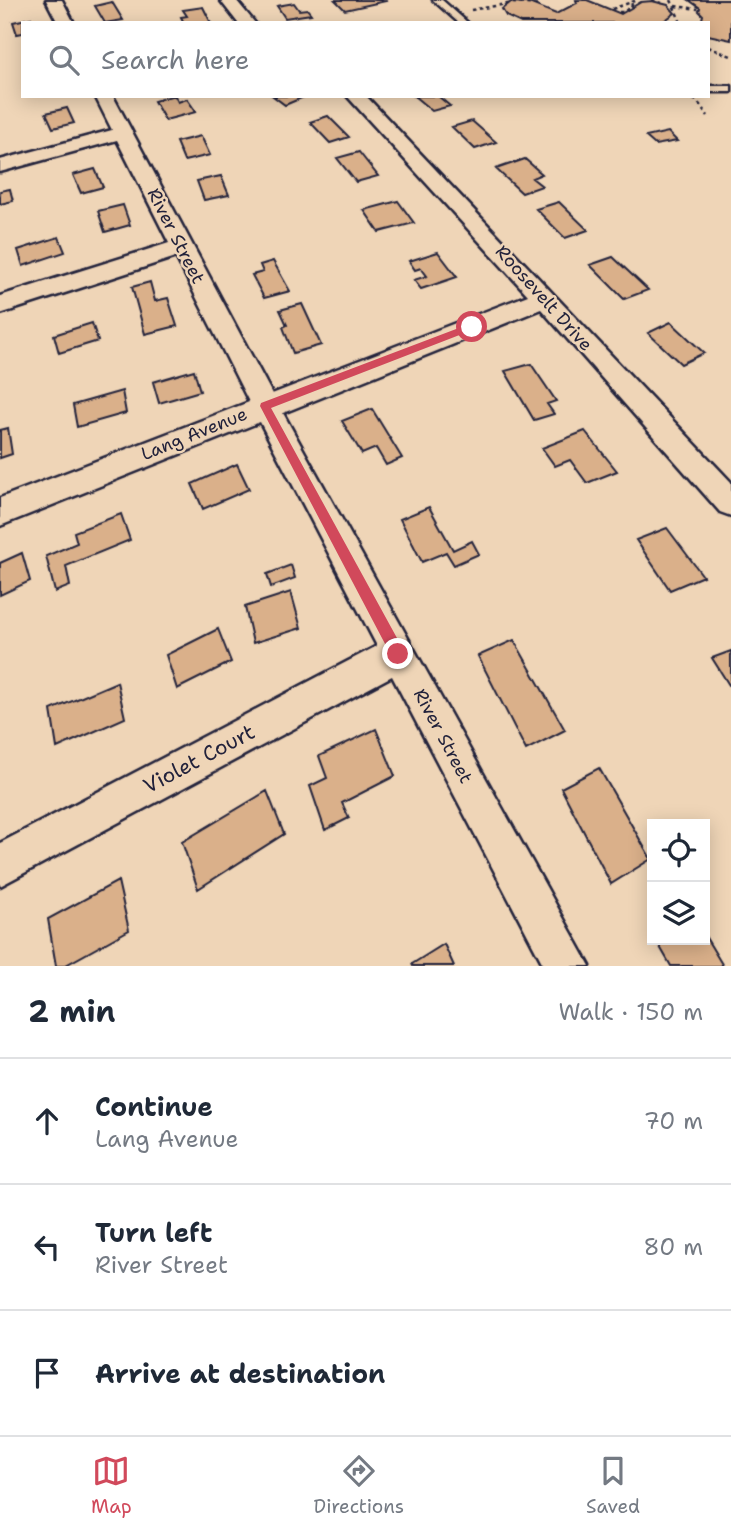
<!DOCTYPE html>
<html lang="en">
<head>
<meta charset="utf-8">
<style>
  :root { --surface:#fff; --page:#f6f6f7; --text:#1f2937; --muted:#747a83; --line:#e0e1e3; --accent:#d1495b }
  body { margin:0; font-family:"Shantell Sans",sans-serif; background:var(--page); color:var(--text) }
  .controls { position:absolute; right:21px; bottom:21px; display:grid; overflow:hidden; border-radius:0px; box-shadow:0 4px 18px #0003 }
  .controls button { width:63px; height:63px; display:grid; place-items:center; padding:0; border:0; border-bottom:2px solid var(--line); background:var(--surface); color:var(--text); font:35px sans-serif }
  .stop { position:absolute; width:21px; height:21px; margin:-16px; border:5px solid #d1495b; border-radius:50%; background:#fff }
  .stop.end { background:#d1495b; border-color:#fff; box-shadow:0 2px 7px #0008 }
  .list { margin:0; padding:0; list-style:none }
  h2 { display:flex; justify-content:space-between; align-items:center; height:91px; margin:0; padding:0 28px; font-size:30px }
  h2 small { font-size:23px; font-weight:400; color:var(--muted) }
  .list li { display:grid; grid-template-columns:46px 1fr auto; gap:21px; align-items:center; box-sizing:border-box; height:126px; padding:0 28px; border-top:2px solid var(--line) }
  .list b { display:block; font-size:26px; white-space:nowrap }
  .list p { margin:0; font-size:23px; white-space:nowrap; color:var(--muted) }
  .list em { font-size:23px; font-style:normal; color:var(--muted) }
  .icon { flex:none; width:38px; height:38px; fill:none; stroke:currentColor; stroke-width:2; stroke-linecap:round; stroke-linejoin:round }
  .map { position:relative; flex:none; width:731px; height:966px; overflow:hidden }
  .search { position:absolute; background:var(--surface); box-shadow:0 4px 18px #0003; left:21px; right:21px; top:21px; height:77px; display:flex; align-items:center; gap:18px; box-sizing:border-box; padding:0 24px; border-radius:0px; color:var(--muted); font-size:26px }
  .sheet { height:469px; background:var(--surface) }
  nav { display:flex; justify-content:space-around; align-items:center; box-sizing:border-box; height:98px; border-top:2px solid var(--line); background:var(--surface); font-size:19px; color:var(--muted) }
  nav a { display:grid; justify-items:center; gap:4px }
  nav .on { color:var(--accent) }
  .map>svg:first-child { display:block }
  .building { fill:#dab08a; stroke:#22223b; stroke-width:2 }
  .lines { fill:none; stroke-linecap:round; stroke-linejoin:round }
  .lane-casing { stroke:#22223b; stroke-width:5 }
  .street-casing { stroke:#22223b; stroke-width:5 }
  .path { stroke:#22223b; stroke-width:2.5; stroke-dasharray:3.5 3.5; stroke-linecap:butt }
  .lane { fill:#efd5b7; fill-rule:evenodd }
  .street { fill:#efd5b7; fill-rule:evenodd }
  .route { fill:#d1495b }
  .labels { text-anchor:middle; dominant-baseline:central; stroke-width:5; stroke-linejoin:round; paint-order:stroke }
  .street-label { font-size:18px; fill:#22223b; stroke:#efd5b7 }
  .near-street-label { font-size:21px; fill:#22223b; stroke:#efd5b7 }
</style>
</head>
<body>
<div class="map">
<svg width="731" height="966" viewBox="0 0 731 966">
  <rect width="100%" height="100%" fill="#efd5b7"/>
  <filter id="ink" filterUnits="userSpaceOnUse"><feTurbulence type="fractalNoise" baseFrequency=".0143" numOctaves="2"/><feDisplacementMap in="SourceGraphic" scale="14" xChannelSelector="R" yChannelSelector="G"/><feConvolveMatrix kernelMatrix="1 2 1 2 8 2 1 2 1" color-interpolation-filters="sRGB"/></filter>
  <g filter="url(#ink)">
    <path class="building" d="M 335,0 L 385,0 L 386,1 L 345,10 Z
      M 576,0 L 587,0 L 621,14 L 641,2 L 652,1 L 668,5 L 675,13 L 661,23 L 521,23 L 506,16 L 502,9 L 511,2 L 529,3 L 556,14 L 577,3 Z
      M 689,0 L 731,0 L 731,40 L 708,35 L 708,23 L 701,23 L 703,15 L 699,11 L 700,8 Z
      M 112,2 L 123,20 L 105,23 L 95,6 Z
      M 294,3 L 299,10 L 307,9 L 311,14 L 285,18 L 277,6 Z
      M 203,7 L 211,23 L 184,23 L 181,17 L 187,16 L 183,10 Z
      M 31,18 L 32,23 L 23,23 L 23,33 L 17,34 L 13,22 Z
      M 171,96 L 175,96 L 178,102 L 187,99 L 196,112 L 165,120 L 154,101 Z
      M 273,96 L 303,96 L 304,97 L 285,105 Z
      M 414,96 L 438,96 L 450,106 L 432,111 Z
      M 67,108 L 74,123 L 53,128 L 46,113 Z
      M 328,116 L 349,137 L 330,143 L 310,122 Z
      M 472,121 L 496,142 L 475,149 L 452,127 Z
      M 668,132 L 677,141 L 655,145 L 646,137 Z
      M 201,136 L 210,155 L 184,161 L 176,142 Z
      M 359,152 L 378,176 L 356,182 L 337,158 Z
      M 525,159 L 542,174 L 532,178 L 542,186 L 522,193 L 496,169 Z
      M 95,169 L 103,187 L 81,193 L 73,175 Z
      M 221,176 L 229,195 L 204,200 L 197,181 Z
      M 10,189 L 13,201 L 0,204 L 0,191 Z
      M 398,201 L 414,223 L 379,232 L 364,210 Z
      M 559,202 L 588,230 L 565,238 L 536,209 Z
      M 123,205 L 130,225 L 105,232 L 98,211 Z
      M 59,237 L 65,252 L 23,266 L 18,250 Z
      M 438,252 L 457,277 L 421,289 L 414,280 L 427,276 L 421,268 L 415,270 L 409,261 Z
      M 613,257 L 648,290 L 624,299 L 590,265 Z
      M 273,261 L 290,291 L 264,298 L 252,275 L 263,272 L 260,265 Z
      M 150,282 L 155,301 L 168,298 L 177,326 L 145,334 L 132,287 Z
      M 302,304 L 321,345 L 293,353 L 283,327 L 287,325 L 280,310 Z
      M 671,322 L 704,353 L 681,364 L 648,333 Z
      M 92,323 L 98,341 L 59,353 L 54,335 Z
      M 531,364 L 556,401 L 547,404 L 554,414 L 534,420 L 505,371 Z
      M 194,370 L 200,391 L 159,403 L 153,382 Z
      M 122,391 L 126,413 L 77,427 L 73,405 Z
      M 372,409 L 402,458 L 386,465 L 376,448 L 362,454 L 342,421 Z
      M 8,428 L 12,454 L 0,458 L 0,430 Z
      M 585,431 L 617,471 L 587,483 L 570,460 L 555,466 L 542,448 Z
      M 237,464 L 249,489 L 203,509 L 192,484 Z
      M 429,507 L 453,550 L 472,541 L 479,554 L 454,565 L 446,552 L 422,562 L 400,519 Z
      M 121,514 L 130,540 L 66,566 L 70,586 L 55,592 L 46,556 L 77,543 L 74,532 Z
      M 667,528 L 703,576 L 670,590 L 636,540 Z
      M 22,553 L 30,581 L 0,595 L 0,563 Z
      M 291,565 L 295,578 L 271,587 L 267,574 Z
      M 291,592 L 301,628 L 253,643 L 245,607 Z
      M 218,629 L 231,662 L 177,689 L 166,655 Z
      M 514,640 L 565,730 L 526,750 L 478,656 Z
      M 731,651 L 731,684 L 729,685 L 712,658 Z
      M 117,682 L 125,718 L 57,748 L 51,710 Z
      M 376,729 L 395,776 L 342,803 L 349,818 L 325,830 L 310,786 L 327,778 L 319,756 Z
      M 599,768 L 651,859 L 611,884 L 561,788 Z
      M 267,791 L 284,834 L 198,889 L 182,842 Z
      M 118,881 L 129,930 L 64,966 L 56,966 L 48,919 Z
      M 705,936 L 723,966 L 671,966 L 656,940 L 705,940 Z
      M 444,944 L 454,966 L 413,966 L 412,964 Z"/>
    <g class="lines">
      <defs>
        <path id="lane" d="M 433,0 L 442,0 L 468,23 L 459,23 Z
          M 708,86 L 731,86 L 731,92 L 708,92 Z"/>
        <path id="street" d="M 46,0 L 62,0 L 74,23 L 58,23 Z
          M 220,0 L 236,0 L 255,23 L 238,23 Z
          M 95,96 L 113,96 L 272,394 L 528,295 L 347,96 L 366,96 L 731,482 L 731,516 L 720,512 L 541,309 L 283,413 L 590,966 L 544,966 L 392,676 L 0,886 L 0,843 L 377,646 L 260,422 L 0,526 L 0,498 L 249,402 L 176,257 L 0,314 L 0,296 L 169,243 L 117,140 L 0,172 L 0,160 L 112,130 Z"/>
      </defs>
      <use href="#lane" class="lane-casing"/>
      <use href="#street" class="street-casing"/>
      <path class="path" d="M 652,0 L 662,3
        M 671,0 L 681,23
        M 675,6 L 698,9
        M 612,9 L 637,0
        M 471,10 L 513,3 L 538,5
        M 619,12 L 624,12 L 632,5 L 631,2
        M 708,47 L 731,56
        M 687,96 L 697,101 L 708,116"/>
      <use href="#lane" class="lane"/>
      <use href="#street" class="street"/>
    </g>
  </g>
  <path class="route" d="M 472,323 L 476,327 L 475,329 L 271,408 L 403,649 L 405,654 L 398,660 L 393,659 L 260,406 L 261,403 Z"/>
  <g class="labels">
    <g class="street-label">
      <text transform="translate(176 236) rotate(63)">River Street</text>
      <text transform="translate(544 298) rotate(48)">Roosevelt Drive</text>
      <text transform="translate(194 434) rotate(-22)">Lang Avenue</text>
      <text transform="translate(443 736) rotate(62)">River Street</text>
    </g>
    <g class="near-street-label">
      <text transform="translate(199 759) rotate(-28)">Violet Court</text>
    </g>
  </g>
</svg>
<div class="controls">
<button><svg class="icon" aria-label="locate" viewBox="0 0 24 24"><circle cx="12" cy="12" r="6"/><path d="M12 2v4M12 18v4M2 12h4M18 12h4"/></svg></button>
<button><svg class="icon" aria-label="layers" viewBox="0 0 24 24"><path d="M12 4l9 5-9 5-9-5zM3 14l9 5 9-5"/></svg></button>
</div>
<div class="stop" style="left:472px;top:327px"></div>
<div class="stop end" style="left:398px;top:654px"></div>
<div class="search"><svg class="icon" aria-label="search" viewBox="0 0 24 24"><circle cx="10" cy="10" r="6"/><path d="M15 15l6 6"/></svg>Search here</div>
</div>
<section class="sheet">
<h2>2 min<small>Walk · 150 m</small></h2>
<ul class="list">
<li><svg class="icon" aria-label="ahead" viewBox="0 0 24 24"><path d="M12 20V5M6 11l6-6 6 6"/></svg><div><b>Continue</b><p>Lang Avenue</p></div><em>70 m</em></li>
<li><svg class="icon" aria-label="left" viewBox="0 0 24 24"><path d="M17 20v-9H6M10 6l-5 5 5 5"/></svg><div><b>Turn left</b><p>River Street</p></div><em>80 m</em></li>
<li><svg class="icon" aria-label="arrive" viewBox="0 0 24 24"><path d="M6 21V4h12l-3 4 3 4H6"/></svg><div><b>Arrive at destination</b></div></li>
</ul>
</section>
<nav>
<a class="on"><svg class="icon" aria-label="map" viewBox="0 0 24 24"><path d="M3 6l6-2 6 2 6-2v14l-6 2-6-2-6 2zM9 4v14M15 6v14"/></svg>Map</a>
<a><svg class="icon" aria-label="directions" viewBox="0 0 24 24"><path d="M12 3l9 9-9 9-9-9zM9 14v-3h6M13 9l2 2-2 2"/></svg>Directions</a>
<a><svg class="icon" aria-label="saved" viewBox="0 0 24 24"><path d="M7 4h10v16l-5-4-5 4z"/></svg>Saved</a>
</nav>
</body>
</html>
